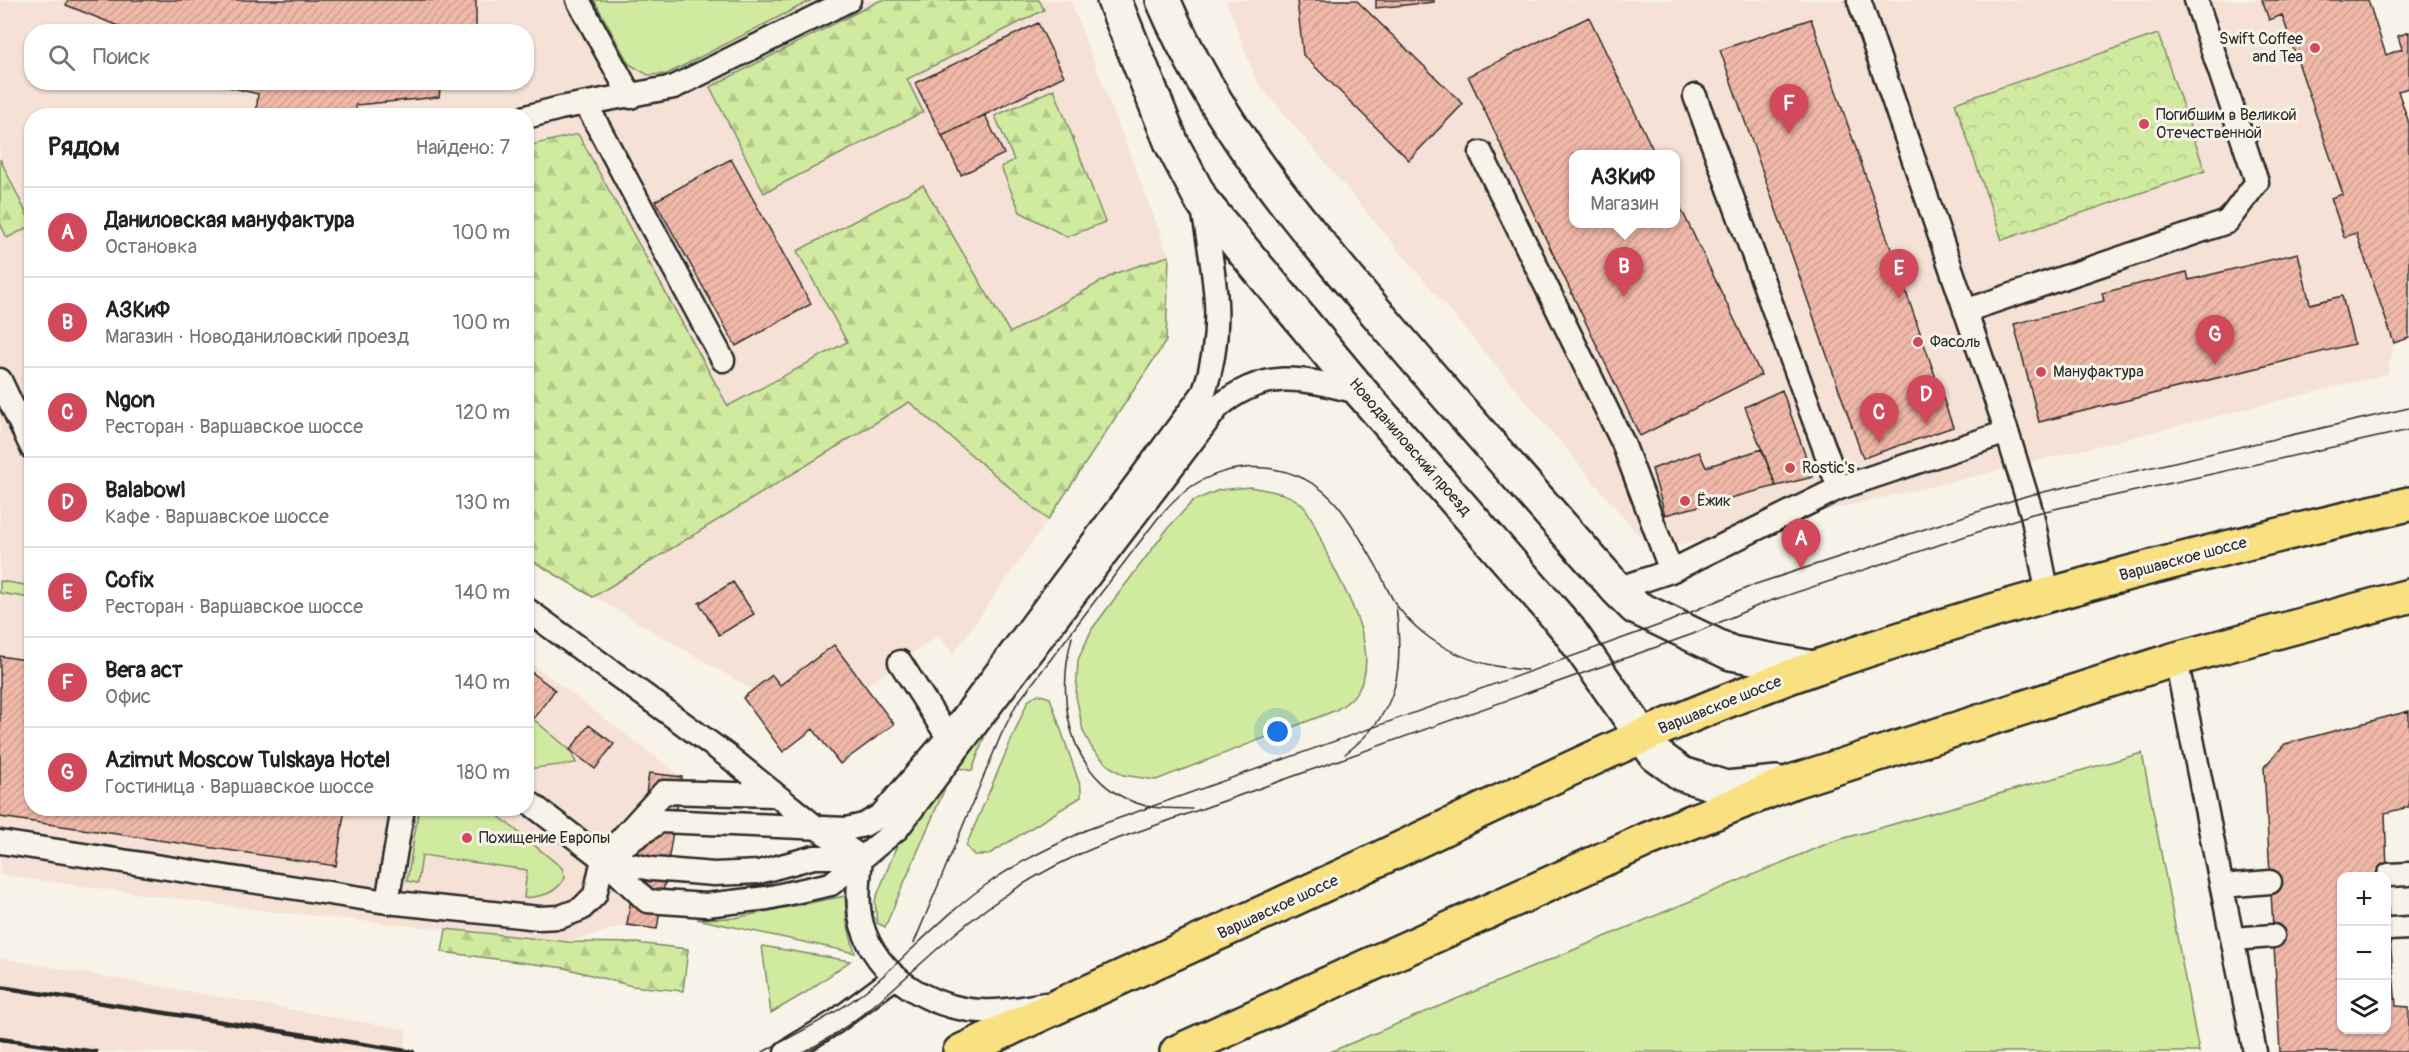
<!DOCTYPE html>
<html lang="ru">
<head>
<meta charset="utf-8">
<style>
  :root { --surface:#fff; --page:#f2f2f2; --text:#202124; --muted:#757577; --line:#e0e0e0; --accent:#d1495b }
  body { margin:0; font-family:Pangolin,sans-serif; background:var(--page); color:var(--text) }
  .controls { position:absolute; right:18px; bottom:18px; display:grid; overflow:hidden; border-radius:12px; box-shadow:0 2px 4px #0004 }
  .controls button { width:54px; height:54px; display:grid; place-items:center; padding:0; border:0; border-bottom:2px solid var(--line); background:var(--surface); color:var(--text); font:30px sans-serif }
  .you { position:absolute; left:1278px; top:732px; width:21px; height:21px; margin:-15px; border:4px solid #fff; border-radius:50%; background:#1a73e8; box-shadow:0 0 0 9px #1a73e833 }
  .badge { display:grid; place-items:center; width:39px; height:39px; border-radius:50%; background:var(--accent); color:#fff; font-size:20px; font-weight:700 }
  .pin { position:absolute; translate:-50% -50px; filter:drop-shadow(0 2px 3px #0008) }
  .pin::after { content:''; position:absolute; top:32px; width:21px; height:18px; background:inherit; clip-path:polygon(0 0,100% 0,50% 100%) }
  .popup { position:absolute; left:1569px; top:150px; width:111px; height:78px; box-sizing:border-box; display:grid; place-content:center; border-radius:12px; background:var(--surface); filter:drop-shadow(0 2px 4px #0005); font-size:20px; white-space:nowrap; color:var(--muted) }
  .popup b { font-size:22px; color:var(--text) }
  .popup::after { content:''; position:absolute; left:50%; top:100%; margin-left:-12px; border:12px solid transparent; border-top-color:var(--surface) }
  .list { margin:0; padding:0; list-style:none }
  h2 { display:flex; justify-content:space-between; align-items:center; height:78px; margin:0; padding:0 24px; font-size:26px }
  h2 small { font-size:20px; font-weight:400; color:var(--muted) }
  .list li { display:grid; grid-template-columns:39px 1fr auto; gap:18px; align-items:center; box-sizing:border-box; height:90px; padding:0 24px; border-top:2px solid var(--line) }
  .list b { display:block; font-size:22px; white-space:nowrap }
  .list p { margin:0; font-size:20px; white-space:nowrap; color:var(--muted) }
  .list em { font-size:20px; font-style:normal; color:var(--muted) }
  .icon { flex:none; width:33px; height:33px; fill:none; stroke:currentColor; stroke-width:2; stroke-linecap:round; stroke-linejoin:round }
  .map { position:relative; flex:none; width:2409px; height:1052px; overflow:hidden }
  .search { position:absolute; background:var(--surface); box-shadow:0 2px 4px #0004; left:24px; top:24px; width:510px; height:66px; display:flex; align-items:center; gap:15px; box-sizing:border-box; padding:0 21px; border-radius:24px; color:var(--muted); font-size:22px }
  .panel { position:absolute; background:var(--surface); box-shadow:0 2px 4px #0004; left:24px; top:108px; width:510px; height:708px; border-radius:24px }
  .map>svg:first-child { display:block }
  .built { fill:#f5e1d5; fill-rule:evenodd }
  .grass { fill:#d0eaa0; stroke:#7e8a66; stroke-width:1.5 }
  .forest { fill:url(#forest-firs); stroke:#7e8a66; stroke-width:1.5 }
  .park { fill:url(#park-crowns); stroke:#7e8a66; stroke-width:1.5 }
  .building { fill:url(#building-hatch); stroke:#2b2b2b; stroke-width:1.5; fill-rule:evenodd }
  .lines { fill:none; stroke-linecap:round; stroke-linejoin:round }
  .lane-casing { stroke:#2b2b2b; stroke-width:27 }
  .secondary-casing { stroke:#2b2b2b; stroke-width:38 }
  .primary-casing { stroke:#2b2b2b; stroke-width:38 }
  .lane { stroke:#f7f3e8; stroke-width:22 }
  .secondary { stroke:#f7f3e8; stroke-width:33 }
  .primary { stroke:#f9e181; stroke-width:33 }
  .tram { stroke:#2b2b2b; stroke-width:1.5 }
  .rail { stroke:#2b2b2b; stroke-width:4.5 }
  .poi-dot { fill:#d1495b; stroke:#f7f3e8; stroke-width:2 }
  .labels { text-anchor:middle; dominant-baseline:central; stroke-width:6; stroke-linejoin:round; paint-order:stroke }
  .poi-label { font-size:16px; fill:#2b2b2b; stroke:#f7f3e8; text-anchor:start }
  .street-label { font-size:16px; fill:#2b2b2b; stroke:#f7f3e8 }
</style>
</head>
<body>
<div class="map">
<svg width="2409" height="1052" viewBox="0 0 2409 1052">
  <defs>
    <pattern id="forest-firs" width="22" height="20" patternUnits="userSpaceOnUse" patternTransform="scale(1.5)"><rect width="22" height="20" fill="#d0eaa0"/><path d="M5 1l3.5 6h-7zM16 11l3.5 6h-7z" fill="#b3c98a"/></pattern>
    <pattern id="park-crowns" width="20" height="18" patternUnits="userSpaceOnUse" patternTransform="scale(1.5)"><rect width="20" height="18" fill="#d0eaa0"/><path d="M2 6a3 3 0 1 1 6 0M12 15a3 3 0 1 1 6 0" fill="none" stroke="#b3c98a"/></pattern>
    <pattern id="building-hatch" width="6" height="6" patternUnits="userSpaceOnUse" patternTransform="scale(1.5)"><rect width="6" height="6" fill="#f0b8a8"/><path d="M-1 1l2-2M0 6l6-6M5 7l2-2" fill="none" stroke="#ce9e91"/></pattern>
  </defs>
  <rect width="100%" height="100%" fill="#f7f3e8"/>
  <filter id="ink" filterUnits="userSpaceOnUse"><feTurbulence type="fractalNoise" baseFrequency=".0167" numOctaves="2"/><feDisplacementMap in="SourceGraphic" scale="12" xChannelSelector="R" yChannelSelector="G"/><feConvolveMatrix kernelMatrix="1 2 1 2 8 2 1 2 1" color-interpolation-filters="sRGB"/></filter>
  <g filter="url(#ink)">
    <path class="built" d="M 0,0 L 1070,0 L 1169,256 L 1166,341 L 1048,520 L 953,654 L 938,635 L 866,686 L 834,645 L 780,685 L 753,690 L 527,557 L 526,116 L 32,116 L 32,808 L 526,808 L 527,660 L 682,777 L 657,929 L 627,925 L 568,942 L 268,911 L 0,875 ZM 32,32 L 526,32 L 526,82 L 32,82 Z
      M 1226,0 L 2262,0 L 2269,20 L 2282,15 L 2343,194 L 2331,198 L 2344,237 L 2356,233 L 2394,343 L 2387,374 L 1968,478 L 1652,551 L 1257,82 ZM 1573,154 L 1675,154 L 1675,224 L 1573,224 Z
      M 0,958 L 407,1030 L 404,1052 L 0,1052 Z"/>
    <path class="grass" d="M 594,0 L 812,0 L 667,74 L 648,75 L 629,64 Z
      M 1250,487 C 1269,491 1292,492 1305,508 C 1315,521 1321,542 1329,558 C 1351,602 1397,679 1334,711 L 1156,780 L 1123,775 L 1109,766 L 1093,750 L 1083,731 L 1076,696 L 1078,660 L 1092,629 L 1168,528 L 1193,501 L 1219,490 Z
      M 0,581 L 31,586 L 31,598 L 0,593 Z
      M 1038,694 L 1050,698 L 1081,788 L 1081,797 L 988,855 L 974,855 L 966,846 L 1028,701 Z
      M 526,713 L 570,750 L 576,763 L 527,769 Z
      M 989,724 L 972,771 L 956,767 Z
      M 2142,753 L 2199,1052 L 1330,1052 L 1831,842 Z
      M 942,786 L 945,788 L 885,927 L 877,923 L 875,901 L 897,845 Z
      M 419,808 L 490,809 L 562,868 L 565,878 C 554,895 543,896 524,898 L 527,870 L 422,855 L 418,883 L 407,881 Z
      M 845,896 L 847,923 L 855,953 L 697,919 L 734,918 Z
      M 762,946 L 850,961 L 805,993 L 771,1013 Z"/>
    <path class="forest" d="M 881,0 L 1039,0 L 1044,10 L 907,79 L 923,112 L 764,193 L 710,87 Z
      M 1054,89 L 1105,222 L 1067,237 L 1020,212 L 1001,167 L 1014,160 L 995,116 Z
      M 578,134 L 728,406 L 847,342 L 797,251 L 923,185 L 1010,333 L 1116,273 L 1169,256 L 1166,341 L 1048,520 L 909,402 L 593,597 L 526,557 L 527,146 Z
      M 0,159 L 31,223 L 31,226 L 7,238 L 0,223 Z
      M 446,929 L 568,942 L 636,943 L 688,949 L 683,991 L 632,986 L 565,968 L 442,952 Z"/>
    <path class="park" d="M 2158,34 L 2205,171 L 2002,240 L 1955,103 Z"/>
    <path class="building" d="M 68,0 L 476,0 L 476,32 L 133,32 L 66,5 Z
      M 1297,0 L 1356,0 L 1463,104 L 1409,160 L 1303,55 Z
      M 1376,0 L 1434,0 L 1434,2 L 1376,8 Z
      M 2262,0 L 2368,0 L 2386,55 L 2402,49 L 2398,36 L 2409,32 L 2409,88 L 2398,91 L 2409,123 L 2409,338 L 2394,343 L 2356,233 L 2344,237 L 2331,198 L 2343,194 L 2282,15 L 2269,20 Z
      M 1589,17 L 1655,154 L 1573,154 L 1573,224 L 1675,224 L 1675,196 L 1761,375 L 1640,436 L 1468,76 Z
      M 1811,19 L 1953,427 L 1863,458 L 1720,50 Z
      M 1038,23 L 1064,76 L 942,136 L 915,83 Z
      M 208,82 L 441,82 L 439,97 L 356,105 L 356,116 L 256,116 L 258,94 Z
      M 985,115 L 1004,154 L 961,175 L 942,136 Z
      M 731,159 L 811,304 L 736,346 L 655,201 Z
      M 2298,253 L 2310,304 L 2342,296 L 2354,344 L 2039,422 L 2014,324 L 2104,301 L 2102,293 L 2187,272 L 2189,280 Z
      M 1782,390 L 1813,477 L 1776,486 L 1745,407 Z
      M 1762,449 L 1776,486 L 1665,515 L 1652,469 L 1699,452 L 1706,467 Z
      M 733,582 L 754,614 L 719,635 L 699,603 Z
      M 834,645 L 894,724 L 840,764 L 813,729 L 783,752 L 743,698 L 772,675 L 780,685 Z
      M 0,656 L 32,661 L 32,808 L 345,808 L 336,866 L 0,817 Z
      M 526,668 L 555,690 L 534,718 L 526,713 Z
      M 2409,711 L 2409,807 L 2385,813 L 2389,929 L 2396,1006 L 2409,1007 L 2409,1052 L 2280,1052 L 2264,767 L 2285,744 ZM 2342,876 L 2386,876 L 2386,1030 L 2342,1030 Z
      M 589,725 L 614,744 L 595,769 L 570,750 Z
      M 649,773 L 682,777 L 657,929 L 627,925 Z"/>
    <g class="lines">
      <defs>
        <path id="lane" d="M 578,0 L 631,97
          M 1859,0 L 2007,432 L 2032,514 L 2048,595
          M 1695,96 L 1839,488
          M 586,104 L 723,360
          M 526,117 L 560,108 L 674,87 L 849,0
          M 1481,153 L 1623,443 L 1671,571
          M 1965,311 L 2227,222 L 2257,182 L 2196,0
          M 0,380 L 32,448
          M 1617,589 L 1671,571 L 1839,488 L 2007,432
          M 526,609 L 729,757 L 817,828 L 861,857
          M 2176,659 L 2255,1052
          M 900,662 L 955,748
          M 526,800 L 603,859 L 647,901 L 706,905 L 767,898 L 831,884 L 897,829 L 1218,407 C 1268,366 1305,379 1362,393
          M 0,842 L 387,902 L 539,918 L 560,917 L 581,909 L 595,895 L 603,859 L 664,792 L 774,795
          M 861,857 C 859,879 856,903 862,925 C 877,977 930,1008 981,1011 C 1001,1013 1025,1007 1045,1004
          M 603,859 L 660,821 L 846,829 L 864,825 L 881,815 L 948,737 L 1204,392 C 1227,324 1213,271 1202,202
          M 603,859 L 652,869 L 714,874 L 759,872 L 814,857 L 861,857
          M 2389,875 L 2409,874
          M 2222,886 L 2270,882
          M 387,902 L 403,808
          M 2389,929 L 2409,928
          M 2233,939 L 2273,936
          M 786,1052 L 835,1022 L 895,977"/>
        <path id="secondary" d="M 1114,0 L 1172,144 L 1202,201 L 1362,393 L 1568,629 L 1656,755 L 1682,774 L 1726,788 L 1777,783
          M 1163,0 C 1215,121 1291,212 1375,311 C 1454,405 1536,497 1617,589 L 1635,607 L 1731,653 L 1813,668"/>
        <path id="primary" d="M 960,1052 C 1094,988 1230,929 1364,866 C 1513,796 1660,722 1814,668 C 2009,600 2209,551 2409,504
          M 1177,1052 L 1646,840 L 1794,781 L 2176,659 L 2409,596"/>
      </defs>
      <use href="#lane" class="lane-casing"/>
      <use href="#secondary" class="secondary-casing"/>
      <use href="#primary" class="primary-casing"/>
      <use href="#lane" class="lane"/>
      <use href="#secondary" class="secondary"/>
      <use href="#primary" class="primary"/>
      <path class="tram" d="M 1072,637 C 1054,705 1071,790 1151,807 C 1164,809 1178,808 1192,809
        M 1345,754 C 1401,711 1403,671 1396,605
        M 914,943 L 1001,735 L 1016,705 L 1158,518 C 1166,509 1174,499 1184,492 C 1230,455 1302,460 1339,507 C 1354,526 1366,548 1378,569 C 1384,581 1389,595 1397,606 C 1429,648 1476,667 1527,670
        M 763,1052 C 799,1032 837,1014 869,988 C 911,953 947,911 993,880 C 1022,860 1054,846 1086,830 L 1668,622 L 1756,584 L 2026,496 L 2409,408
        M 804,1052 C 863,1022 902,979 951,937 C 998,896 1047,866 1106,843 L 1693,634 L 1764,603 L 2032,514 L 2409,430"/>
      <path class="rail" d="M 0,987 L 413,1052
        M 0,1039 L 96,1052"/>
    </g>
  </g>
  <g class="poi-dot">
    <circle cx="2315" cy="48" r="6"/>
    <circle cx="2144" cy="124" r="6"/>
    <circle cx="1918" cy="342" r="6"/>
    <circle cx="2041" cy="372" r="6"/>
    <circle cx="1790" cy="468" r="6"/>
    <circle cx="1685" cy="501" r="6"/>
    <circle cx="467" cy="838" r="6"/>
  </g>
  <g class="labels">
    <g class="poi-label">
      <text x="2303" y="39" text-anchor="end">Swift Coffee<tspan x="2303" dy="18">and Tea</tspan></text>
      <text x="2156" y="115">Погибшим в Великой<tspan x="2156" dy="18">Отечественной</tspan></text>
      <text x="1930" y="342">Фасоль</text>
      <text x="2053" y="372">Мануфактура</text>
      <text x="1802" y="468">Rostic's</text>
      <text x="1697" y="501">Ёжик</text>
      <text x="479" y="838">Похищение Европы</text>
    </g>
    <g class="street-label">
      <text transform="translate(1410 447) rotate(49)">Новоданиловский проезд</text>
      <text transform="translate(2183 559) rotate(-15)">Варшавское шоссе</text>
      <text transform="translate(1720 705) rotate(-22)">Варшавское шоссе</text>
      <text transform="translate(1278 907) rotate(-25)">Варшавское шоссе</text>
    </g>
  </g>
</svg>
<div class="controls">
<button>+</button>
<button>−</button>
<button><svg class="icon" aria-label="layers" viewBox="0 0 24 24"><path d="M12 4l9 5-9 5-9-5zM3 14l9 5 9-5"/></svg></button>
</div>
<div class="you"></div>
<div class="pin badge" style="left:1801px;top:569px">A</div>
<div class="pin badge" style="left:1624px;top:297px">B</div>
<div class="popup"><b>АЗКиФ</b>Магазин</div>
<div class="pin badge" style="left:1879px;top:443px">C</div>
<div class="pin badge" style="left:1926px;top:425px">D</div>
<div class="pin badge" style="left:1899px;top:299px">E</div>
<div class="pin badge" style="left:1789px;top:134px">F</div>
<div class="pin badge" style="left:2215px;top:365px">G</div>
<div class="search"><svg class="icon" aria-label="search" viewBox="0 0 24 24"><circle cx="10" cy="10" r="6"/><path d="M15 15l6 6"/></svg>Поиск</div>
<section class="panel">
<h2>Рядом<small>Найдено: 7</small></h2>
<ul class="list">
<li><span class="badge">A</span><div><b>Даниловская мануфактура</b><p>Остановка</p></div><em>100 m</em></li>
<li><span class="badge">B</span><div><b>АЗКиФ</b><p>Магазин · Новоданиловский проезд</p></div><em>100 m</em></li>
<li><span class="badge">C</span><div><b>Ngon</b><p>Ресторан · Варшавское шоссе</p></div><em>120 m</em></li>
<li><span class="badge">D</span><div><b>Balabowl</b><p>Кафе · Варшавское шоссе</p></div><em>130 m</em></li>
<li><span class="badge">E</span><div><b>Cofix</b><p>Ресторан · Варшавское шоссе</p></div><em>140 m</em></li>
<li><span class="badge">F</span><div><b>Вега аст</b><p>Офис</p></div><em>140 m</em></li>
<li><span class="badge">G</span><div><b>Azimut Moscow Tulskaya Hotel</b><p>Гостиница · Варшавское шоссе</p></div><em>180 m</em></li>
</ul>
</section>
</div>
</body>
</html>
